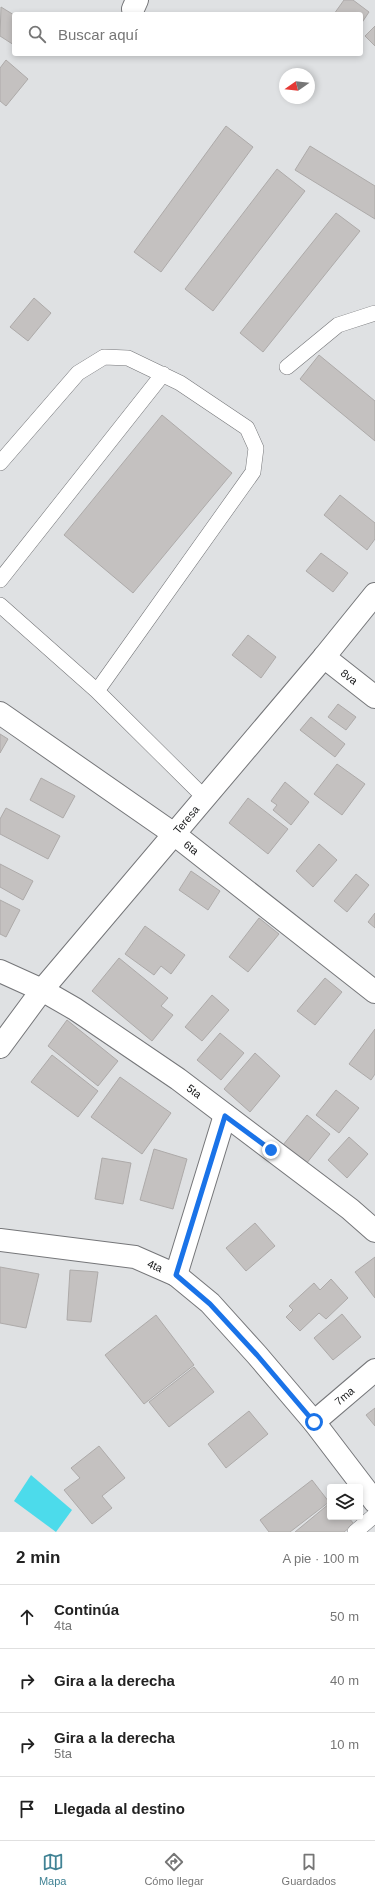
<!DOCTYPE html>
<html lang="es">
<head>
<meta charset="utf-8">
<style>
  :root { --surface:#fff; --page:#f2f2f2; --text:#222; --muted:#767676; --line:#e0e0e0; --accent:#418395 }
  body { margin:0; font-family:Arial,sans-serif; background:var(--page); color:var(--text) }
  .controls { position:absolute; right:12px; bottom:12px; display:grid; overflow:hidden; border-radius:4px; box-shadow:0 2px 6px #0003 }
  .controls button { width:36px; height:36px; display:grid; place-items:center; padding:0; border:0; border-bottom:1px solid var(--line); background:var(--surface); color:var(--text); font:20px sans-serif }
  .compass { position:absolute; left:279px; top:68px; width:36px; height:36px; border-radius:50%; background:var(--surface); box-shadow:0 2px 6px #0003; rotate:256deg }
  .stop { position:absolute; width:12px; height:12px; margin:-9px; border:3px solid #1a73e8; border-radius:50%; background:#fff }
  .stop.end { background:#1a73e8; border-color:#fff; box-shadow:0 1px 4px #0008 }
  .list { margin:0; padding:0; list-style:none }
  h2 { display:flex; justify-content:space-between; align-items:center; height:52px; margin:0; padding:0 16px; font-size:17px }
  h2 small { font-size:13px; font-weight:400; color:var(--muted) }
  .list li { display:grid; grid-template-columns:26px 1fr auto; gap:12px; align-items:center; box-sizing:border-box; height:64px; padding:0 16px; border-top:1px solid var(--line) }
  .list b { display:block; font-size:15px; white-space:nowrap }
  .list p { margin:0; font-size:13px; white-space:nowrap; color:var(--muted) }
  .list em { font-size:13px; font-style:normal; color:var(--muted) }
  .icon { flex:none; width:22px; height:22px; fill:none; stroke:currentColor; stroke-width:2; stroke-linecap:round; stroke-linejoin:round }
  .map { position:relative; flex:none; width:375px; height:1532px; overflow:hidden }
  .search { position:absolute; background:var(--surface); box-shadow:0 2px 6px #0003; left:12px; right:12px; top:12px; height:44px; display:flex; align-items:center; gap:10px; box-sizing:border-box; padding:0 14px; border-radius:4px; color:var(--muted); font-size:15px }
  .sheet { height:308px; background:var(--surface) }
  nav { display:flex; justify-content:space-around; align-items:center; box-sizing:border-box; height:56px; border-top:1px solid var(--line); background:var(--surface); font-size:11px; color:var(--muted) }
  nav a { display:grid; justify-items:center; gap:2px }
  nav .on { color:var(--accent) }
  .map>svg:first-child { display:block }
  .water { fill:#4cdbeb }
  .building { fill:#c4c1c0; stroke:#adaaa9 }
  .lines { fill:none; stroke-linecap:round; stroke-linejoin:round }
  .lane-casing { stroke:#757679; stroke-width:16 }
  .street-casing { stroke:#757679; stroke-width:24 }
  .secondary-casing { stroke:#757679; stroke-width:24 }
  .lane { stroke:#fff; stroke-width:15 }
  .street { stroke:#fff; stroke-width:22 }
  .secondary { stroke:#fff; stroke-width:22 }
  .route { stroke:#1a73e8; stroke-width:5 }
  .labels { text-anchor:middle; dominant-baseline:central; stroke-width:3; stroke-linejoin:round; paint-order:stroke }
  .street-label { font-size:11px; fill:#171819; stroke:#fff }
</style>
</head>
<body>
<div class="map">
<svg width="375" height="1532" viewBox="0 0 375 1532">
  <rect width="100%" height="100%" fill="#dfe1e3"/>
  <path class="water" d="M 31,1475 L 72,1510 L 56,1532 L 14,1501 Z"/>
  <path class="building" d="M 344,0 L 353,0 L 369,12 L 361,24 L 361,14 L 334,14 Z
    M 1,7 L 14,15 L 14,45 L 0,36 Z
    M 375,26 L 375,46 L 365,36 Z
    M 6,60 L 28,79 L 6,106 L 0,101 L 0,68 Z
    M 226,126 L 253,147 L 161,272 L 134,252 Z
    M 310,146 L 375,186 L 375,219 L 295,170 Z
    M 277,169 L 305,191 L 213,311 L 185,289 Z
    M 336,213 L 360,231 L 263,352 L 240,333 Z
    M 34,298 L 51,313 L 28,341 L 10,327 Z
    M 319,355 L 375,401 L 375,441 L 300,379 Z
    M 162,415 L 232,473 L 133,593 L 64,535 Z
    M 340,495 L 375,523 L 375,539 L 367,550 L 324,515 Z
    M 321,553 L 348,573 L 333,592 L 306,571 Z
    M 248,635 L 276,657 L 261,678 L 232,655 Z
    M 338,704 L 356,717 L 346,730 L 328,717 Z
    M 311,717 L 345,744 L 335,757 L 300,730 Z
    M 0,734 L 8,739 L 0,753 Z
    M 337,764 L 365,784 L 342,815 L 314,794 Z
    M 41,778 L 75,796 L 63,818 L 30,800 Z
    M 285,782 L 309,802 L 291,825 L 273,810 L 277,805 L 271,801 Z
    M 248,798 L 288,829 L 268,854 L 229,823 Z
    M 6,808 L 60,836 L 48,859 L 0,834 L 0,819 Z
    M 319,844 L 337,860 L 313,887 L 296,871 Z
    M 0,864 L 33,881 L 23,900 L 0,887 Z
    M 191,871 L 220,891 L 208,910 L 179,890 Z
    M 356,874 L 369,885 L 347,912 L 334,901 Z
    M 0,900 L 20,910 L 6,937 L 0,934 Z
    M 375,913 L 375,928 L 368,922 Z
    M 259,918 L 279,934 L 248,972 L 229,957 Z
    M 145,926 L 185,955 L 171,974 L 161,966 L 154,975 L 125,954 Z
    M 119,958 L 168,998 L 161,1006 L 173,1015 L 152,1041 L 92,991 Z
    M 325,978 L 342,992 L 315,1025 L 297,1011 Z
    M 212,995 L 229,1010 L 202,1041 L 185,1027 Z
    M 67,1020 L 118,1061 L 98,1086 L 48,1046 Z
    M 375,1029 L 375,1074 L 371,1080 L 349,1064 Z
    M 220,1033 L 244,1053 L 221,1080 L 197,1060 Z
    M 255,1053 L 280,1076 L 250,1112 L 224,1089 Z
    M 52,1055 L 98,1091 L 78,1117 L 31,1082 Z
    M 120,1077 L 171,1113 L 142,1154 L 91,1117 Z
    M 336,1090 L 359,1108 L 339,1133 L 316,1115 Z
    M 307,1115 L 330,1134 L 306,1164 L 283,1145 Z
    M 349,1137 L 368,1154 L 347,1178 L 328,1160 Z
    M 154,1149 L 187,1159 L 173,1209 L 140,1200 Z
    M 102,1158 L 131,1163 L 123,1204 L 95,1199 Z
    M 255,1223 L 275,1246 L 246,1271 L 226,1248 Z
    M 375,1257 L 375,1298 L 355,1272 Z
    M 0,1267 L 39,1274 L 26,1328 L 0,1323 Z
    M 70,1270 L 98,1272 L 91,1322 L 67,1320 Z
    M 331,1279 L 348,1298 L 326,1319 L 319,1313 L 300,1331 L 286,1317 L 293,1310 L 289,1306 L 314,1283 L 320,1290 Z
    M 342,1314 L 361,1337 L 333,1360 L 314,1338 Z
    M 156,1315 L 194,1365 L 144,1404 L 105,1355 Z
    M 194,1367 L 214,1392 L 169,1427 L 149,1402 Z
    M 375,1408 L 375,1426 L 366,1415 Z
    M 249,1411 L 268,1434 L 226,1468 L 208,1444 Z
    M 99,1446 L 125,1478 L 102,1496 L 112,1508 L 92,1524 L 64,1490 L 80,1478 L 71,1468 Z
    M 312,1480 L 329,1502 L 290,1532 L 269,1532 L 260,1520 Z
    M 330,1503 L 330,1517 L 348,1517 L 354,1524 L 344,1532 L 295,1532 Z"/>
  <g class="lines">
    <defs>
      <path id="lane" d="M 287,367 L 338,325 L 375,313
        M 0,463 L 78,373 L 104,357 L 128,358 L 180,383 L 247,428 L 256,448 L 253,472 L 97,691
        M 0,580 L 163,374
        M 0,605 L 97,691 L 205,798
        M 355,1532 L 375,1515"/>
      <g id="street">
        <path d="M 133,9 L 137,0"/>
        <path id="s1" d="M 324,657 L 375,697"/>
        <path id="s2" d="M 0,713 L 174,834 L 375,992"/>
        <path id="s3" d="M 0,971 L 42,990 L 75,1009 L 178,1079 L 350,1209 L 375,1231"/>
        <path id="s4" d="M 0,1047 L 42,990 L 324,657 L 375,594"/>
        <path d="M 176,1275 L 225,1115"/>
        <path id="s5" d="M 314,1422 L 375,1370"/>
      </g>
      <g id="secondary">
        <path id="s6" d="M 0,1240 L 135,1257 L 176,1275 L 210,1303 L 257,1355 L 314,1422 L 375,1502"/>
      </g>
    </defs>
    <use href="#lane" class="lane-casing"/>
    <use href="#street" class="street-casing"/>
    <use href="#secondary" class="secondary-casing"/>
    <use href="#lane" class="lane"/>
    <use href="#street" class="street"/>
    <use href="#secondary" class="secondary"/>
  </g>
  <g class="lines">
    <path class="route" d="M 271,1150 L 225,1116 L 176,1275 L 210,1304 L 257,1355 L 314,1422"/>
  </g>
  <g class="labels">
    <g class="street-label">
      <text stroke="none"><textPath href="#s1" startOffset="32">8va</textPath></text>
      <text stroke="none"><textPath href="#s4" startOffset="294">Teresa</textPath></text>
      <text stroke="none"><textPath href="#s2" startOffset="234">6ta</textPath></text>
      <text stroke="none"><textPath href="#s3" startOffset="229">5ta</textPath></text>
      <text stroke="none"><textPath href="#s6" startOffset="158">4ta</textPath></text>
      <text stroke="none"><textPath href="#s5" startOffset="40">7ma</textPath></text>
    </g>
  </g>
</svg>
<div class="controls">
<button><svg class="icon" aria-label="layers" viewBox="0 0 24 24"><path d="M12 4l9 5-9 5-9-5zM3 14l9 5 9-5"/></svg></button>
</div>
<svg class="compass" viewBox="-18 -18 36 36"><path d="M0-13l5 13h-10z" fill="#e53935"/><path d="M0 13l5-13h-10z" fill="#767676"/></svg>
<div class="stop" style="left:314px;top:1422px"></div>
<div class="stop end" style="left:271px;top:1150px"></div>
<div class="search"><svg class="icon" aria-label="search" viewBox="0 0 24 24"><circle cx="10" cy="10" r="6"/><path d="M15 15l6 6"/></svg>Buscar aquí</div>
</div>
<section class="sheet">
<h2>2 min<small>A pie · 100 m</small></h2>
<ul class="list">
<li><svg class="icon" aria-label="ahead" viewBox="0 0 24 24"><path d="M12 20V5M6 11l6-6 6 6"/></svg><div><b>Continúa</b><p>4ta</p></div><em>50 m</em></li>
<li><svg class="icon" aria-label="right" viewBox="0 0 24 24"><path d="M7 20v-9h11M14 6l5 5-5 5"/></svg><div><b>Gira a la derecha</b></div><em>40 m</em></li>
<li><svg class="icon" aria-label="right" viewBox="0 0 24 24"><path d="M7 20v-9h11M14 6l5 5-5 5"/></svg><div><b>Gira a la derecha</b><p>5ta</p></div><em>10 m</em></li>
<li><svg class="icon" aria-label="arrive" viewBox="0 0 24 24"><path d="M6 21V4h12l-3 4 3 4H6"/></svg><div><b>Llegada al destino</b></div></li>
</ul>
</section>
<nav>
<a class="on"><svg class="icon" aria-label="map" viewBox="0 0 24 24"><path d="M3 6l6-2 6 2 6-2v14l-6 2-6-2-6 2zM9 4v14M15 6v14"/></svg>Mapa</a>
<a><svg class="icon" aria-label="directions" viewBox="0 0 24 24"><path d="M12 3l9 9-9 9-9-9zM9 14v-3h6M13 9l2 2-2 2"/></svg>Cómo llegar</a>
<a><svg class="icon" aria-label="saved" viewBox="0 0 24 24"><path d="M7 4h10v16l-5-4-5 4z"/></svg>Guardados</a>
</nav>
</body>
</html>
